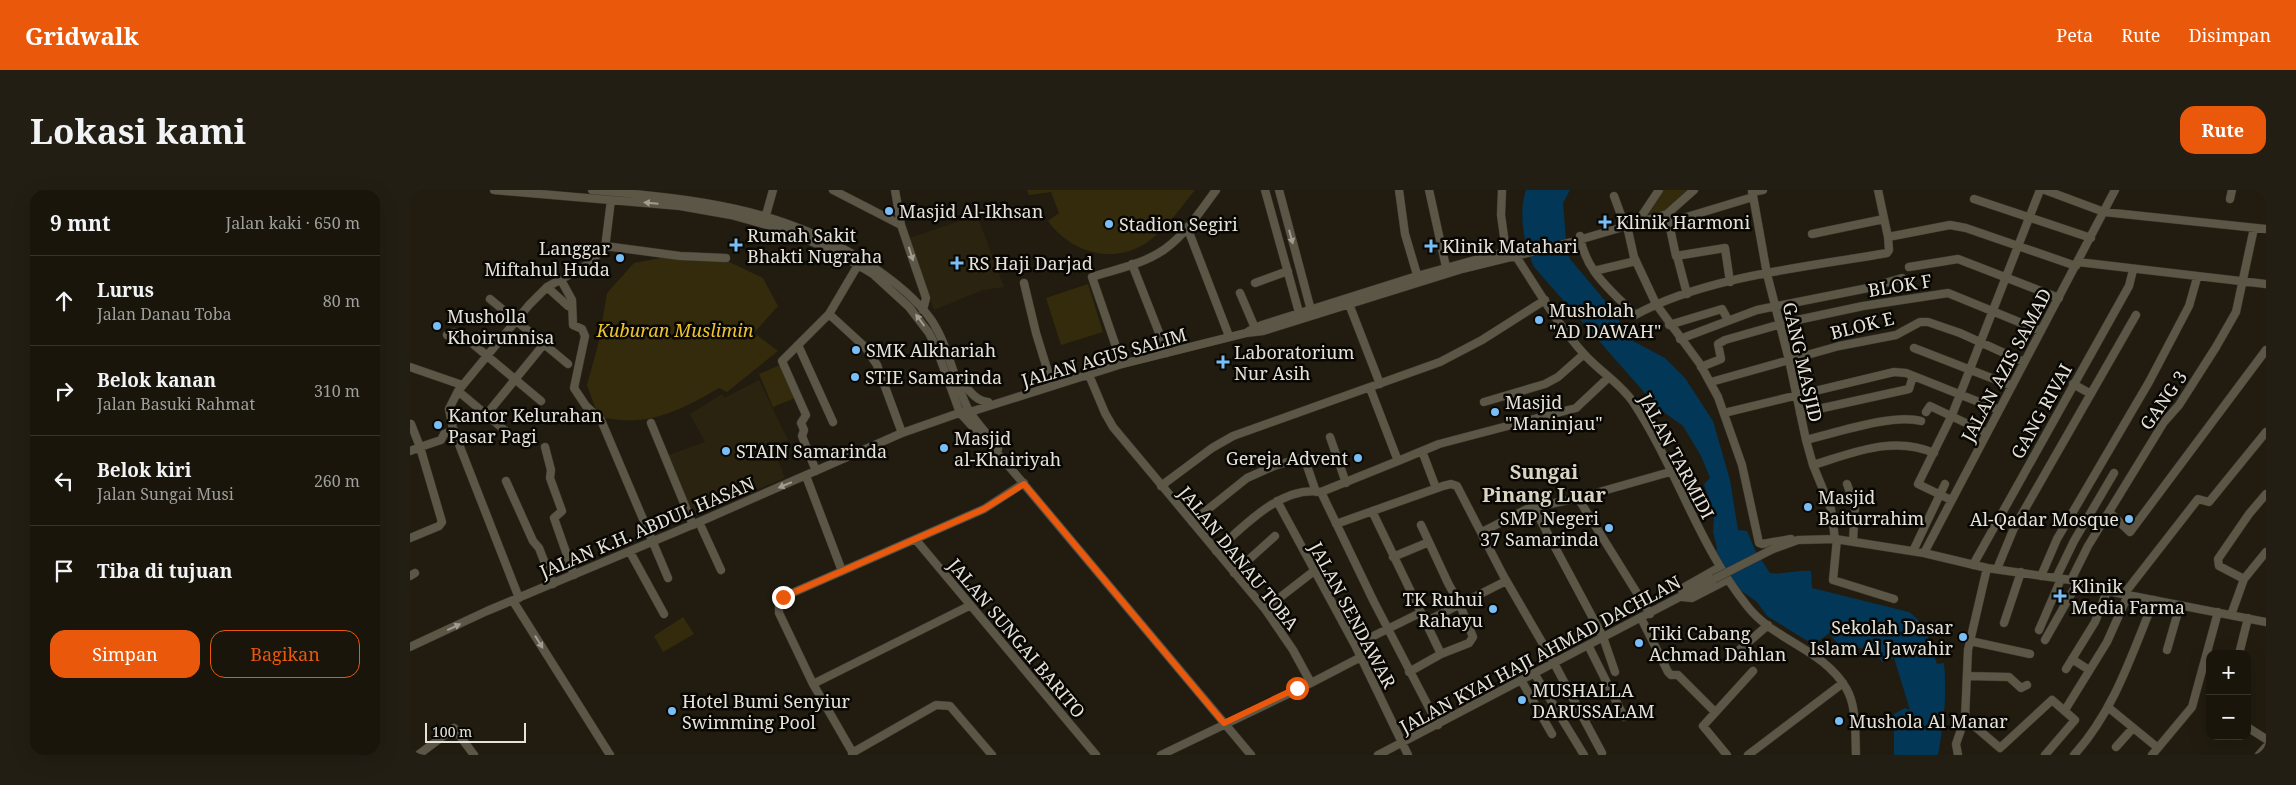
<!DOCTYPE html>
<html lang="id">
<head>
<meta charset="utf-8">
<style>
  :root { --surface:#19150b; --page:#221e14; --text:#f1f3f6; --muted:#9f9f9d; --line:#37342c; --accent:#ea580c }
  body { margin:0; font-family:"Noto Serif",serif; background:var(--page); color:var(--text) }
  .controls { position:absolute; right:15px; bottom:15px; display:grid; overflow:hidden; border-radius:10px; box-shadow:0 5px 20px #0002 }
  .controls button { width:45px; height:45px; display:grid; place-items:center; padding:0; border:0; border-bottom:1px solid var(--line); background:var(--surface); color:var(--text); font:25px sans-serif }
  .scale { position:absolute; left:15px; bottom:12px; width:101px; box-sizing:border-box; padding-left:5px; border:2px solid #e5e2d9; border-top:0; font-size:14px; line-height:18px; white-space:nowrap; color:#e5e2d9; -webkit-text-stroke:4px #090703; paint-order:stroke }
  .stop { position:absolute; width:15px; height:15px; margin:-11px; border:4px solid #ea580c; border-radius:50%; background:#fff }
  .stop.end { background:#ea580c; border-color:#fff; box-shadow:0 1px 5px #0008 }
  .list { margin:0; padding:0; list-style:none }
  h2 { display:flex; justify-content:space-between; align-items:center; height:65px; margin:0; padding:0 20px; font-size:21px }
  h2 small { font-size:16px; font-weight:400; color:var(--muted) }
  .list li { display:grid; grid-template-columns:32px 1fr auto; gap:15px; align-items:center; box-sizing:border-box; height:90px; padding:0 20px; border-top:1px solid var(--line) }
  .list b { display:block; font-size:19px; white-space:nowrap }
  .list p { margin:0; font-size:16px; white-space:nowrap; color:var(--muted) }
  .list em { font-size:16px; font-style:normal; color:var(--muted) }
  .actions { display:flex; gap:10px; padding:15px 20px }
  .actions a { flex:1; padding:11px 0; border:1px solid var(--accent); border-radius:15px; text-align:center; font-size:18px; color:var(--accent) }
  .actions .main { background:var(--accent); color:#fff }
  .icon { flex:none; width:28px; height:28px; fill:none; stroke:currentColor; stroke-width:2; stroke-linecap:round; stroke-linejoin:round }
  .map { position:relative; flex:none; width:1856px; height:565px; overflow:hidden; border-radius:15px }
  header { display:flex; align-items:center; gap:30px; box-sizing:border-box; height:70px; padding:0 25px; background:var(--accent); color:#fff }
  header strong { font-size:24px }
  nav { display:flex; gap:28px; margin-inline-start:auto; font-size:18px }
  .intro { display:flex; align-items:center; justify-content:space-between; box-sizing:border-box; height:120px; padding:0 30px }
  h1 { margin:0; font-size:35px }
  .button { padding:12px 22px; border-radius:15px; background:var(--accent); color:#fff; font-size:18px; font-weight:700 }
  main { display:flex; gap:30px; padding:0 30px }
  aside { flex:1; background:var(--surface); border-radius:15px; box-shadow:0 5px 20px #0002 }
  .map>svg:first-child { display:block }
  .built { fill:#2a230f }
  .green { fill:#342b0c }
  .water { fill:#023758 }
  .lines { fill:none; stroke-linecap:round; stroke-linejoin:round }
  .minor-casing { stroke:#3a3730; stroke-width:9 }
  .minor { stroke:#5b5646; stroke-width:8 }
  .minor-bridge-casing { stroke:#3a3730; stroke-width:9; stroke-linecap:butt }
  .minor-bridge { stroke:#5b5646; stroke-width:8 }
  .oneway { fill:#a09c90 }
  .route { stroke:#ea580c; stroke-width:6 }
  .poi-dot { fill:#78bff8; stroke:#090703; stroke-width:2 }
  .labels { text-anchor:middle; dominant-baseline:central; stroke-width:5; stroke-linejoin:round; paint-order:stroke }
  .poi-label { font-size:18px; fill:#e5e2d9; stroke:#090703; text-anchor:start }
  .street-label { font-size:18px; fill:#e5e2d9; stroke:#090703 }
  .park-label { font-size:18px; font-style:italic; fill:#edc42e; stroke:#090703 }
  .quarter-label { font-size:20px; font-weight:bold; fill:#dad4c3; stroke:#090703 }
</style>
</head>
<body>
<header>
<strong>Gridwalk</strong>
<nav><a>Peta</a><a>Rute</a><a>Disimpan</a></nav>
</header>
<div class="intro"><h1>Lokasi kami</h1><a class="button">Rute</a></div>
<main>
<aside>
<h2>9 mnt<small>Jalan kaki · 650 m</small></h2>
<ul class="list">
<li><svg class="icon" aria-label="ahead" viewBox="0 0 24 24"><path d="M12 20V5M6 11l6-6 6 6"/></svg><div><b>Lurus</b><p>Jalan Danau Toba</p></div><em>80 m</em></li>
<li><svg class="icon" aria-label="right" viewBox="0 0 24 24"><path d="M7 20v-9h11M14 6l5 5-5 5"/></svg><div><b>Belok kanan</b><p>Jalan Basuki Rahmat</p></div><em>310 m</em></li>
<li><svg class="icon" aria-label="left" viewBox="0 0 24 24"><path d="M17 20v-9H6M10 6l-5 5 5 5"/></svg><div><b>Belok kiri</b><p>Jalan Sungai Musi</p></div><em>260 m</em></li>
<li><svg class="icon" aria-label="arrive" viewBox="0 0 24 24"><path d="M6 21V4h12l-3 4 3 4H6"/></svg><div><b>Tiba di tujuan</b></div></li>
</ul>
<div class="actions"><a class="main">Simpan</a><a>Bagikan</a></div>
</aside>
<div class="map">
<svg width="1856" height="565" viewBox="0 0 1856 565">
  <rect width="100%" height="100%" fill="#211c0f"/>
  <path class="built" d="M 567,25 L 594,97 L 573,100 L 524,120 L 500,48 Z
    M 349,190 L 378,250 L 363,257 L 375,288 L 279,327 L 256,266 L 295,252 L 280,224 L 312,204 L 314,208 Z"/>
  <path class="green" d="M 617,0 L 785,0 C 771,17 757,38 739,51 C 705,76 661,63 638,31 L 649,23 L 641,2 L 619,5 Z
    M 1245,0 L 1280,0 L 1261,19 L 1225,27 Z
    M 267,65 L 311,68 L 353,88 L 368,116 L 344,143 L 368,161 L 317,202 L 309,198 C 270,221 234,239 188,226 L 177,195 L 189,151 L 197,103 L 224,73 Z
    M 678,94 L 693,142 L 651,155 L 636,108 Z
    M 370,175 L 385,208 L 363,217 L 349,184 Z
    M 273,427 L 284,444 L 253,462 L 244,446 Z"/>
  <path class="water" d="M 1116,0 L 1160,0 L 1153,13 L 1157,61 L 1160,69 L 1197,113 L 1223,151 L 1255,168 L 1275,188 L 1303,231 L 1320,290 L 1328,340 L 1337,341 L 1345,360 L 1360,383 C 1372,385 1387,380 1401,381 L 1402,398 L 1499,422 C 1516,433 1521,456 1527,474 L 1534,473 C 1537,505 1534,533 1528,565 L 1484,565 L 1484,524 L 1495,518 L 1500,520 L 1484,468 L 1472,472 L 1464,461 L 1427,453 L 1419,443 L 1404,455 L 1357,426 L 1347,412 L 1323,395 L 1305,365 L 1307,358 L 1303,342 L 1304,324 L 1294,294 L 1300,288 L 1291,266 L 1273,236 L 1248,218 L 1124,77 C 1114,55 1108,23 1116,0 Z"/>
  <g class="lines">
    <defs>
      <path id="minor" d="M 84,0 L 270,16 L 321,25 L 375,40 L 428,63 L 463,84 L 499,117 L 519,143 L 526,157 L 550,223 L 597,274 L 841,565
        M 182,0 C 280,9 368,16 454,71 C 479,87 505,106 522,131 C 539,157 544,191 558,219 C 566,233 579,245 588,259
        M 423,0 L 491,35
        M 485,0 L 491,35 L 516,108 L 513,120
        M 855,0 L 890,126
        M 869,0 L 902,124
        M 989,0 L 995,44 L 1008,88
        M 1019,0 L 1036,77
        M 1092,0 L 1091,25 L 1096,61
        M 1342,0 L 1357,84 L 1379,170 L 1396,250 L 1403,275 L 1421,319 L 1425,349
        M 1468,0 L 1478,47
        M 1635,0 L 1694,22 L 1856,39
        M 1342,2 L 1353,0
        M 1204,6 L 1215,36
        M 1564,9 L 1681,48
        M 1820,9 L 1822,0
        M 1257,24 L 1266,66 L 1315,58 L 1320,92
        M 356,25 L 363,0
        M 1270,29 L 1343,7
        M 1227,33 L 1249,0
        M 1217,36 L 1224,67 L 1246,114 L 1290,174 L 1308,207 L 1332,275 L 1349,353 L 1352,354 L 1381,349
        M 777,37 L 819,146
        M 1402,44 L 1474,29
        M 1170,46 C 1175,81 1201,100 1225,125 C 1296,86 1398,77 1477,63 L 1479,60 L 1478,47 L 1540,35 L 1556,38 L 1666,76
        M 195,56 L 270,66 L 316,68
        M 1105,65 C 1127,98 1147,134 1174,164 C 1189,181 1210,193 1223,212 C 1266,277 1288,355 1338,417 C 1365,451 1413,459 1436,498 C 1447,516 1445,544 1446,565
        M 1267,66 L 1277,104
        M 1668,72 L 1856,94
        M 722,74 L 757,163
        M 1499,77 L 1548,69 L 1649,108
        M 1184,81 L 1226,71
        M 151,90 L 162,110 L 163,135 L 172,139 L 175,146 L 164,198 L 176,216 L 191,230 L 258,388
        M 614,93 L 626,143 L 642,195
        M 845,93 L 878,81
        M 137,97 L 158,116
        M 830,103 L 845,138
        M 80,109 L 158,174
        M 939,114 L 970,194
        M 419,124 L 455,157 L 467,175 L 492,243
        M 1259,135 L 1312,119 L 1318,130
        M 839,141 L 852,135 L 1007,86 L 1105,59
        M 37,145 L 44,142 L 51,144 L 131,211
        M 1270,149 L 1347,120 L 1458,98 L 1492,88
        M 388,155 L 423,232
        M 1504,158 L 1602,196
        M 712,174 L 682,87 C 707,79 734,74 755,59 C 776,44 791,20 806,0
        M 0,177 L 52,195
        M 1291,177 L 1311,169 L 1308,154 L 1315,150 L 1378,132 L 1453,116 L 1538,103 L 1631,141
        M 679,185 L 695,223 L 703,237 L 855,419 L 883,460 L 901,493 L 751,565
        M 548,187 C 557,197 564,211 578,212
        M 1301,192 L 1429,156 L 1486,145 L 1510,132 L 1518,132 L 1550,143 L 1614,172
        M 1663,194 L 1681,204
        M 960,198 L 988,271 L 911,302 L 964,412 L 1028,535
        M 48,201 L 39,219 L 43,239 L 109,408
        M 1074,212 L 1135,194 L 1148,187 L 1174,164
        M 560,222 L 712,174 L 836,143 L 853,141 L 1052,79 L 1162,52 L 1257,24 L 1284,0
        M 1516,222 L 1520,216 L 1577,243
        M 1314,223 L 1484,182 L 1496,183 L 1589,220
        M 1390,223 L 1499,199 L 1503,186
        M 76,225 L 134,154
        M 241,233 L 283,335
        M 920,247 L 936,293
        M 104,248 L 48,201 L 119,115 L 137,97 L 175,76 L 195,58 L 201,10
        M 1396,250 C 1425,243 1484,223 1511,231
        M 135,257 L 141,280 L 140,288 L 152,321 L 144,328 L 164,385
        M 0,261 L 10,257 L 1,234
        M 1012,261 L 1026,298
        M 988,271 L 1029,254 L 1166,218 L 1199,187
        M 1403,275 C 1443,263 1483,245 1524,263
        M 406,281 L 392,246 L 394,240 L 391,233 L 396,225 L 372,171 L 419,124 L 448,75
        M 396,286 L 432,381
        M 96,291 L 123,351 L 129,358 L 143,394
        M 1437,294 L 1445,316 L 1443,351
        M 751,296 L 802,258 L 823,246 L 1030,172 L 1072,150 L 1135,110
        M 1168,308 L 1240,424
        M 1541,310 L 1508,294 L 1542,225 L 1630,0
        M 867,311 L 945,455 L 998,565
        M 1124,318 L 1193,447 L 1205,482
        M 962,321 L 1031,464
        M 1699,322 L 1720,342 L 1856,160
        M 289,332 L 311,380
        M 782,332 L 837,288 L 864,276 L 894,267 L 906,302
        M 926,334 L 1033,296 L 1041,294 L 1047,296 L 1093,385 L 1144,473 L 1192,563
        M 1072,342 L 1117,319 L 1168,308 L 1260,282
        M 0,348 L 29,336 L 32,332 L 10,257 L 31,250 L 34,244 L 44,240
        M 1427,349 L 1423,390 L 1484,409
        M 506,350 L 686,565
        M 1363,359 L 1388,350 L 1425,349 L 1514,363 L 1577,378 L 1661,390 L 1697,401 L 1856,432
        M 806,361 C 833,337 871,295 911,302
        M 1503,361 L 1535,294
        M 220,362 L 254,424
        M 1514,363 L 1705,0
        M 983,367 L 1019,352
        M 1563,375 L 1719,96 L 1723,80
        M 1310,377 L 1273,398 L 1272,407 L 1282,408 L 1317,390
        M 1587,379 L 1604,338 L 1726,125
        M 824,383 L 865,346
        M 0,386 L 5,383
        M 1631,386 L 1647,349 L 1739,192 L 1779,116 L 1787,88
        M 1646,388 L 1664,351 L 1704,283
        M 1834,389 L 1809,376 L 1808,369 L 1839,324 L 1856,304
        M 1661,390 L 1678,356 L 1754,232 L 1769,215 L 1806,157 L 1826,122 L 1844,38
        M 1714,404 L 1788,309 L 1799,312 L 1856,242
        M 103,411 L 200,565
        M 855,419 L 904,381
        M 1821,425 L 1834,389 L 1856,362
        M 1231,428 L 1258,482 L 1261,485 L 1268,485 L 1305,522
        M 1015,432 L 1096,391
        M 1594,433 L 1611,382
        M 1629,440 L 1651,389
        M 1635,450 L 1668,392
        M 1560,451 L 1620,464
        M 945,455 L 1010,423
        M 1178,455 L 1214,527
        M 0,457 L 77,421 L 289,332 L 492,243 L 552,222
        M 1757,460 L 1770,415
        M 1327,462 L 1358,435
        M 1829,464 L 1838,428
        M 1662,469 L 1679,480
        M 1656,479 L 1685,432 L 1697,401
        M 999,482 L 1031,464 L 1059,453 L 1063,447 L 1050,415 L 1038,393 L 1011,335
        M 1124,483 L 1174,565
        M 1557,486 L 1599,487 L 1611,498 L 1617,495
        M 1111,490 L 1142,544
        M 901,493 L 951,467
        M 403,494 L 559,416
        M 1699,518 L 1748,558
        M 1655,520 L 1697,452 L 1718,405
        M 1555,528 L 1590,558 L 1642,510 L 1665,530 L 1635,565
        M 1837,537 L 1856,549
        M 1706,557 L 1723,538
        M 442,563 L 526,515 L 540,516 L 582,565
        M 8,565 L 44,538 L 64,565
        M 444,565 L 403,494 L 369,423 L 369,412 L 373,407 L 574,319 L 614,293
        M 968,565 L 1304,389
        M 1317,565 L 1293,536 L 1343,481
        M 1338,565 L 1433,493
        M 1548,565 L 1546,554 L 1555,528 L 1558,460 L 1577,378
        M 1664,565 C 1704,521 1722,464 1744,410
        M 1742,565 L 1782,517 L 1808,422
        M 1849,565 L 1856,557"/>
    </defs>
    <use href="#minor" class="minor-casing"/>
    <use href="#minor" class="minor"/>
    <defs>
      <path id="minor-bridge" d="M 1304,389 L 1363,359"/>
    </defs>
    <use href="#minor-bridge" class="minor-bridge-casing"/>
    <use href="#minor-bridge" class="minor-bridge"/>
  </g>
  <defs><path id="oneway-solid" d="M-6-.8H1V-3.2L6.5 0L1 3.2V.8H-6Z" transform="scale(1.25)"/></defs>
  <g class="oneway">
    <use href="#oneway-solid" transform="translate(241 13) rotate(-175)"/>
    <use href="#oneway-solid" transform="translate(881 47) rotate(75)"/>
    <use href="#oneway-solid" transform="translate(501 64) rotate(72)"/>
    <use href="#oneway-solid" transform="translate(510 130) rotate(-126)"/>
    <use href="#oneway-solid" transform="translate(375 295) rotate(157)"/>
    <use href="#oneway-solid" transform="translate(44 437) rotate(-25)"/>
    <use href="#oneway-solid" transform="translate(129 452) rotate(58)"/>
  </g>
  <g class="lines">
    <path class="route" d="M 373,407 L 574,319 L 614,294 L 814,533 L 887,498"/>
  </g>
  <g class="poi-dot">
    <circle cx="479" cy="21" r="5"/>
    <path d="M1192.5 24.5h5v5h5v5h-5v5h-5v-5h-5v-5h5z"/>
    <circle cx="699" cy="34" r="5"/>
    <path d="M323.5 47.5h5v5h5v5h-5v5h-5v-5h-5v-5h5z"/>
    <path d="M1018.5 48.5h5v5h5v5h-5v5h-5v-5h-5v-5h5z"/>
    <circle cx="210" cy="68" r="5"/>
    <path d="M544.5 65.5h5v5h5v5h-5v5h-5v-5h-5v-5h5z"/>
    <circle cx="1129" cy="130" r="5"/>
    <circle cx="27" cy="136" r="5"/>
    <circle cx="446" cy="160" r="5"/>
    <path d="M810.5 164.5h5v5h5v5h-5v5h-5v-5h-5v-5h5z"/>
    <circle cx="445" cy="187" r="5"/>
    <circle cx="1085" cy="222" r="5"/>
    <circle cx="28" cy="235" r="5"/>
    <circle cx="534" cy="258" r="5"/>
    <circle cx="316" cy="261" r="5"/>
    <circle cx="948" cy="268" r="5"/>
    <circle cx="1398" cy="317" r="5"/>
    <circle cx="1719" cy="329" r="5"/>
    <circle cx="1199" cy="338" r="5"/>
    <path d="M1647.5 398.5h5v5h5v5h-5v5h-5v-5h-5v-5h5z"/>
    <circle cx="1083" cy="419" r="5"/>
    <circle cx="1553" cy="447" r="5"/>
    <circle cx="1229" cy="453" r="5"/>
    <circle cx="1112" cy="510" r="5"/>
    <circle cx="262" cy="521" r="5"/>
    <circle cx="1429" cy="531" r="5"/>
  </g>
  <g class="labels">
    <g class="poi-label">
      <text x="489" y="21">Masjid Al-Ikhsan</text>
      <text x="1206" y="32">Klinik Harmoni</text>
      <text x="709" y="34">Stadion Segiri</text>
      <text x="337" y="45">Rumah Sakit<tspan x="337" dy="21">Bhakti Nugraha</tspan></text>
      <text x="1032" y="56">Klinik Matahari</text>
      <text x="200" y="58" text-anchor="end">Langgar<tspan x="200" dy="21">Miftahul Huda</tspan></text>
      <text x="558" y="73">RS Haji Darjad</text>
      <text x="1139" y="120">Musholah<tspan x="1139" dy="21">"AD DAWAH"</tspan></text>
      <text x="37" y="126">Musholla<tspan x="37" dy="21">Khoirunnisa</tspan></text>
      <text x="456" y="160">SMK Alkhariah</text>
      <text x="824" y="162">Laboratorium<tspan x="824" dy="21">Nur Asih</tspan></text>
      <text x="455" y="187">STIE Samarinda</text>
      <text x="1095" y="212">Masjid<tspan x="1095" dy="21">"Maninjau"</tspan></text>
      <text x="38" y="225">Kantor Kelurahan<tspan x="38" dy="21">Pasar Pagi</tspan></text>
      <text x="544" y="248">Masjid<tspan x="544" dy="21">al-Khairiyah</tspan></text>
      <text x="326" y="261">STAIN Samarinda</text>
      <text x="938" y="268" text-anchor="end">Gereja Advent</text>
      <text x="1408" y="307">Masjid<tspan x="1408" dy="21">Baiturrahim</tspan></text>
      <text x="1189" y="328" text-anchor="end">SMP Negeri<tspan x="1189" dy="21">37 Samarinda</tspan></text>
      <text x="1709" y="329" text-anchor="end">Al-Qadar Mosque</text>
      <text x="1661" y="396">Klinik<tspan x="1661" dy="21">Media Farma</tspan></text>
      <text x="1073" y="409" text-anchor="end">TK Ruhui<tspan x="1073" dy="21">Rahayu</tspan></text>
      <text x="1543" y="437" text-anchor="end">Sekolah Dasar<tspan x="1543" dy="21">Islam Al Jawahir</tspan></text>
      <text x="1239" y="443">Tiki Cabang<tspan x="1239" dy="21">Achmad Dahlan</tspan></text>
      <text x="1122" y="500">MUSHALLA<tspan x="1122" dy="21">DARUSSALAM</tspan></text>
      <text x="272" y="511">Hotel Bumi Senyiur<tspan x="272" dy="21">Swimming Pool</tspan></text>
      <text x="1439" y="531">Mushola Al Manar</text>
    </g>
    <g class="street-label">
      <text transform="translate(1490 95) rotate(-9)">BLOK F</text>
      <text transform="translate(1452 135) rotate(-14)">BLOK E</text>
      <text transform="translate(694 167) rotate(-16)">JALAN AGUS SALIM</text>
      <text transform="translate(1393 172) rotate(77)">GANG MASJID</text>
      <text transform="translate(1596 175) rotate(-62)">JALAN AZIS SAMAD</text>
      <text transform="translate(1753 210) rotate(-55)">GANG 3</text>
      <text transform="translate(1631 221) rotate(-61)">GANG RIVAI</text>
      <text transform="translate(1267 266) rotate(62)">JALAN TARMIDI</text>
      <text transform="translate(237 337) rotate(-23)">JALAN K.H. ABDUL HASAN</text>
      <text transform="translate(829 368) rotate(51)">JALAN DANAU TOBA</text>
      <text transform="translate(943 425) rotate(62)">JALAN SENDAWAR</text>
      <text transform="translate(607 448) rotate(50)">JALAN SUNGAI BARITO</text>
      <text transform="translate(1130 464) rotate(-28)">JALAN KYAI HAJI AHMAD DACHLAN</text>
    </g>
    <g class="park-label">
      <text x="265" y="140">Kuburan Muslimin</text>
    </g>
    <g class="quarter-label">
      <text x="1134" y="281">Sungai<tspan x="1134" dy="23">Pinang Luar</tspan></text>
    </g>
  </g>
</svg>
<div class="controls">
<button>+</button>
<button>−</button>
</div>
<div class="scale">100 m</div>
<div class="stop" style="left:887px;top:498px"></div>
<div class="stop end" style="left:373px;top:407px"></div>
</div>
</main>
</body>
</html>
